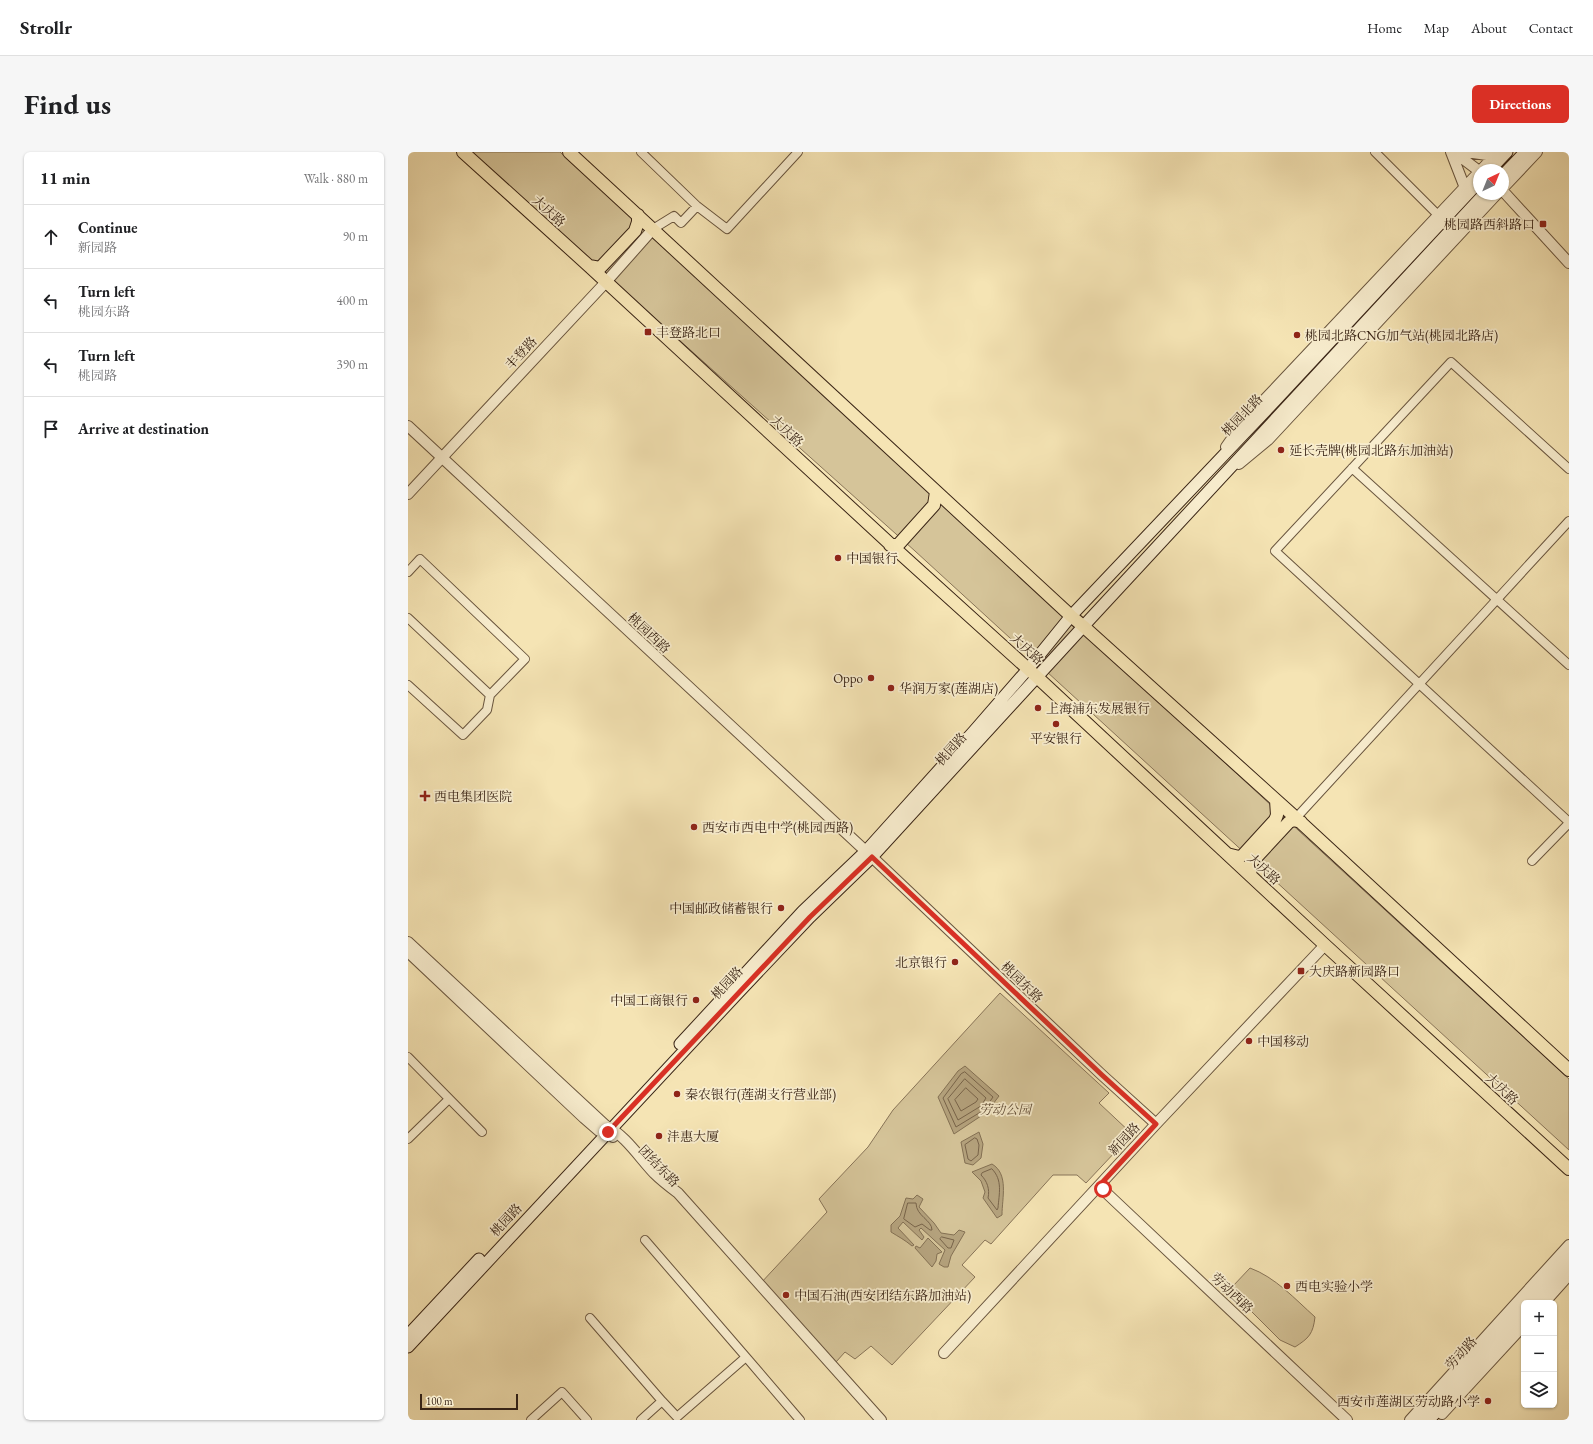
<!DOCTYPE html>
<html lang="en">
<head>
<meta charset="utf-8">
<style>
  :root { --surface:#fff; --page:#f6f6f6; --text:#202124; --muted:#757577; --line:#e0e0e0; --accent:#d93025 }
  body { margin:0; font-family:"EB Garamond","Noto Serif SC",serif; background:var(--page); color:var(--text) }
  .controls { position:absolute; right:12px; bottom:12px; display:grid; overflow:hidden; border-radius:6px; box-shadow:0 1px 3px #0004 }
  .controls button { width:36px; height:36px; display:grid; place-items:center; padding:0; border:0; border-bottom:1px solid var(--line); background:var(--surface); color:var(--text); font:20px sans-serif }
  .compass { position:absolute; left:1065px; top:12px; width:36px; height:36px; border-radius:50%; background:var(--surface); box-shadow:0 1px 3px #0004; rotate:43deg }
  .scale { position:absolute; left:12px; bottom:10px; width:98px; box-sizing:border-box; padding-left:4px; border:2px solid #3a2516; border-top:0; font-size:11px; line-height:14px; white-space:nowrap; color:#3a2516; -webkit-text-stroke:3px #f8edce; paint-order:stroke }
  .stop { position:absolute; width:12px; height:12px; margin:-9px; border:3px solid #d93025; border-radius:50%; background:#fff }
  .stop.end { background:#d93025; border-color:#fff; box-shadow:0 1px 4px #0008 }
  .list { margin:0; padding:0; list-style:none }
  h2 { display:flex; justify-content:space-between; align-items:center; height:52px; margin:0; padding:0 16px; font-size:17px }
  h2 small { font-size:13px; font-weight:400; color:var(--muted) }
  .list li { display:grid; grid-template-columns:26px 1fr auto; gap:12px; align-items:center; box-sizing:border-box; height:64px; padding:0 16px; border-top:1px solid var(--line) }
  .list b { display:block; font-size:15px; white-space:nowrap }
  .list p { margin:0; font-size:13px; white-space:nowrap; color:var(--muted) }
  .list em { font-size:13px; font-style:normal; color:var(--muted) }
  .icon { flex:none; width:22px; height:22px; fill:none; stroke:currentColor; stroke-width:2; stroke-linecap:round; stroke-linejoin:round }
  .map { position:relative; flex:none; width:1161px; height:1268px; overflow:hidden; border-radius:6px }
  header { display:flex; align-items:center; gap:24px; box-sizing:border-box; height:56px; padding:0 20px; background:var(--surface); border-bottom:1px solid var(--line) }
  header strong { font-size:19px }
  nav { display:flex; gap:22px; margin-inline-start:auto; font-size:14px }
  .intro { display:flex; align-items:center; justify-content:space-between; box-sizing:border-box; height:96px; padding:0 24px }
  h1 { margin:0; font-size:28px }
  .button { padding:10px 18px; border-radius:6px; background:var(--accent); color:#fff; font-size:14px; font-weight:700 }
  main { display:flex; gap:24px; padding:0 24px }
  aside { flex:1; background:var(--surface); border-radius:6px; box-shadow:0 1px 3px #0004 }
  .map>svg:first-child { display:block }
  .green { fill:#d5c499; stroke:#887458 }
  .water { fill:#b5a37e; stroke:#847154 }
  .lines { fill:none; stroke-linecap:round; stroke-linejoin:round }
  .shore { stroke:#78644a; stroke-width:1 }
  .minor-casing { stroke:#69553e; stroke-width:10 }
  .tertiary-casing { stroke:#69553e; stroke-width:12 }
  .secondary-casing { stroke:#3a2516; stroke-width:13 }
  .primary-casing { stroke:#3a2516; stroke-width:14 }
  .minor { stroke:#f8edce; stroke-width:8 }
  .tertiary { stroke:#f8edce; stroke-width:10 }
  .secondary { stroke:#f8edce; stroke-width:11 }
  .primary { stroke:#f5e4b4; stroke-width:12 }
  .route { stroke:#d93025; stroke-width:5 }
  .poi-dot { fill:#8f2418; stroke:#f8edce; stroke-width:1.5 }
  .labels { text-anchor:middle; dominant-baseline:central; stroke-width:3.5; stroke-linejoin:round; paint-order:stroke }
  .street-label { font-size:13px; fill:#3a2516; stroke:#f8edce }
  .poi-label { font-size:13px; fill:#3a2516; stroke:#f8edce; text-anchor:start }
  .park-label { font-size:13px; font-style:italic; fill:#614d37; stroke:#f8edce }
</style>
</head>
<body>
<header>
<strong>Strollr</strong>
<nav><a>Home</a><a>Map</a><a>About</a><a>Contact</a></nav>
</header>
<div class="intro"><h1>Find us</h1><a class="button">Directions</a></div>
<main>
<aside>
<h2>11 min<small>Walk · 880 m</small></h2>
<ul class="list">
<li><svg class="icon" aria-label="ahead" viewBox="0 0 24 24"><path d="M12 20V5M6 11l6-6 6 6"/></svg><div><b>Continue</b><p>新园路</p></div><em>90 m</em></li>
<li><svg class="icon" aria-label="left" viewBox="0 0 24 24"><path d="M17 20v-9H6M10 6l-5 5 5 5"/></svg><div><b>Turn left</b><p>桃园东路</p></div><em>400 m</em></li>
<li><svg class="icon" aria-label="left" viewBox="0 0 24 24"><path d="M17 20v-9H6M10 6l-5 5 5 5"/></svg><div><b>Turn left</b><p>桃园路</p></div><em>390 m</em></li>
<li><svg class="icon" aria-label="arrive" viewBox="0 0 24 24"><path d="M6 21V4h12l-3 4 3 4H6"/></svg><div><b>Arrive at destination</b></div></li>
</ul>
</aside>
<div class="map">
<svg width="1161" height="1268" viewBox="0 0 1161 1268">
  <rect width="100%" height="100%" fill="#f5e4b4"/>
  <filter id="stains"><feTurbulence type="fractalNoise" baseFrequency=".005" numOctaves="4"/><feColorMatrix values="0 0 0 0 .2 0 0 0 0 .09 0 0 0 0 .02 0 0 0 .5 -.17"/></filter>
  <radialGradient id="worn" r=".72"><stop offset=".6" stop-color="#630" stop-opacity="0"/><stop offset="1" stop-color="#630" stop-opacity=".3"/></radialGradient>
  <path class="green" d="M 61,0 L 152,0 L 1161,927 L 1161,998 L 507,399 Z
    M 592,841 L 701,941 L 691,951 L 724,982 L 678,1031 L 669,1023 L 645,1023 L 583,1092 L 577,1088 L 554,1113 L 567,1125 L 484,1213 L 463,1194 L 447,1207 L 437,1200 L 428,1210 L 352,1132 L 419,1060 L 411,1047 L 460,995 L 485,958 Z
    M 842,1116 C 867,1125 887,1147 907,1165 C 905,1182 901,1186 887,1195 L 872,1188 L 832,1148 L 825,1134 Z"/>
  <path class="water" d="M 557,914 L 591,944 L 579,960 L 546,982 L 530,945 L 550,919 Z
    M 571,980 L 575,992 L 573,1006 L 565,1013 L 557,1011 L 553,990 Z
    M 584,1012 C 601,1022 594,1046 594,1063 L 589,1066 L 575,1046 L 577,1040 L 573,1029 L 564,1020 Z
    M 509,1043 L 515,1047 L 511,1055 L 526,1071 L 533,1081 L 546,1083 L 551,1078 L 557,1080 L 543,1104 L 540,1115 L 536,1115 L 531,1112 L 537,1098 L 513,1076 L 511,1078 L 516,1085 L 514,1088 L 495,1070 L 490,1076 L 506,1093 L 504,1094 C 497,1088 491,1085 483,1080 L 483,1073 L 492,1064 L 498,1046 L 505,1047 Z
    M 520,1086 L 534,1100 L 529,1102 L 528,1109 L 524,1115 L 507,1096 L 508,1094 L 512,1096 Z"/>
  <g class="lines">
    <path class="shore" d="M 557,920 L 585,945 L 576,958 L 548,975 L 535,946 L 553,922 Z
      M 557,927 L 578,946 L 573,954 L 550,968 L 540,947 Z
      M 558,936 L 570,947 L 568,950 L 553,959 L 547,948 Z
      M 567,986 L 569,987 L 571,993 L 570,1003 L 563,1009 L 560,1007 L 557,993 Z
      M 584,1017 C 595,1028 591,1042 590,1056 L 589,1058 L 580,1046 C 582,1037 579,1029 573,1023 L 574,1021 Z
      M 500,1051 L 508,1051 C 508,1064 524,1068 524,1078 L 522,1078 L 514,1072 L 507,1075 L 496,1067 Z
      M 534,1085 L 546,1088 L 543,1096 L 540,1096 L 532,1087 Z"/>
    <defs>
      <path id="minor" d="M 233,0 L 289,54 L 319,77 L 390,0
        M 967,0 L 1031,64
        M 245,77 L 266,64 L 273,71 L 289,54
        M 944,316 L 1161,513
        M 1161,317 L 1043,210 L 867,399 L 1161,670
        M 0,420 L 12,407 L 117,507 L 82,543 L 79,558 L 55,583 L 0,533
        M 0,466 L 82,543
        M 888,666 L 1161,369
        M 1124,709 L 1161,671
        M 0,905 L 74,980
        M 0,987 L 41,947
        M 182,1166 L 254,1249
        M 338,1205 L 392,1268
        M 123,1268 L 154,1240 L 179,1268
        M 233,1268 L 254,1249 L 269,1265 L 338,1205 L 237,1088"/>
      <path id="tertiary" d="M 1043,0 L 1057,36
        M 1046,0 L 1071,19
        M 1058,0 L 1086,4
        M 1073,18 L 1090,0
        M 1095,36 L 1129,0
        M 1095,39 L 1161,111
        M 0,274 L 464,705 L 694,923 L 748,972
        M 818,295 L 837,268 L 859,245 L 1071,20
        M 831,312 L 860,288 L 1089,42
        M 0,342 L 198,130 L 245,77
        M 0,790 L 197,973 C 217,983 231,1005 246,1021 C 253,1028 262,1035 270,1041 L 473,1268
        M 0,800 L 176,966 L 191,979 L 200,980 L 205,985
        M 691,1034 L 939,1268
        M 1136,1151 L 1161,1123
        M 536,1201 L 748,972 L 917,793
        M 1034,1262 L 1116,1173
        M 1002,1268 L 1161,1093"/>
      <path id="secondary" d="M 1082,18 L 1099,0
        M 1095,23 L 1117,0
        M 272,892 L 395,759 L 458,699 L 566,579 L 620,517 L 663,464 L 867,249 L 1071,30
        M 1117,1151 L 1161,1103
        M 1128,1151 L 1161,1115
        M 0,1183 L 71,1107
        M 0,1195 L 330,841 L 402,765 L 464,705 L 683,466 L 1076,42
        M 1010,1268 L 1116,1152
        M 1021,1268 L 1116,1164"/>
      <path id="primary" d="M 55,0 L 181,114 L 494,403 L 629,525 L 917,793 L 1161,1017
        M 161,0 L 663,464 L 675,474 L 888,666 L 1161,918
        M 181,114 L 192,116 L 227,79 L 230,70 L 230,63
        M 482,393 L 490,393 L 526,353 L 528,340
        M 819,702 L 831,705 L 835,703 L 867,668 L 869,663 L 868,648
        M 843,724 L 841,715 L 843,711 L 881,670 L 886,668 L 893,670"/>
    </defs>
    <use href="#minor" class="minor-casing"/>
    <use href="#tertiary" class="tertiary-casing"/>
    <use href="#secondary" class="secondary-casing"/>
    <use href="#primary" class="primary-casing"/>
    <use href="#minor" class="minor"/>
    <use href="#tertiary" class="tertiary"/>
    <use href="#secondary" class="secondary"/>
    <use href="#primary" class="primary"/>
  </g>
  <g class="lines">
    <path class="route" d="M 200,980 L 402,765 L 464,705 L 694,923 L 748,972 L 691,1034 L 695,1037"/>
  </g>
  <g class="poi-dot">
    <rect x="1131" y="68" width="8" height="8" rx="2"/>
    <rect x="236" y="176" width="8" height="8" rx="2"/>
    <circle cx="889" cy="183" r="4"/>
    <circle cx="873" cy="298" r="4"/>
    <circle cx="430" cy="406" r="4"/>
    <circle cx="463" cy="526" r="4"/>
    <circle cx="483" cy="536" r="4"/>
    <circle cx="630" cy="556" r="4"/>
    <circle cx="648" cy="572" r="4"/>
    <path d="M15 638h4v4h4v4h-4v4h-4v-4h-4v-4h4z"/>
    <circle cx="286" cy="675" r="4"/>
    <circle cx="373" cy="756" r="4"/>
    <circle cx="547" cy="810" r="4"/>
    <rect x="889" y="815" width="8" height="8" rx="2"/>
    <circle cx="288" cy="848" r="4"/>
    <circle cx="841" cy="889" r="4"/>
    <circle cx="269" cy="942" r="4"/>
    <circle cx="251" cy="984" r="4"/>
    <circle cx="879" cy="1134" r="4"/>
    <circle cx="378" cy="1143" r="4"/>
    <circle cx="1080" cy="1249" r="4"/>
  </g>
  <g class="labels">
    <g class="street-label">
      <text transform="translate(141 59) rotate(42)">大庆路</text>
      <text transform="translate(113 201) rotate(-47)">丰登路</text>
      <text transform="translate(834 263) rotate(-46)">桃园北路</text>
      <text transform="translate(379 279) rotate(43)">大庆路</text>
      <text transform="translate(241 481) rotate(43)">桃园西路</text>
      <text transform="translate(619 497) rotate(42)">大庆路</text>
      <text transform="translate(543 597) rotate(-48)">桃园路</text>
      <text transform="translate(856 717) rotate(42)">大庆路</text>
      <text transform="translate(614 830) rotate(44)">桃园东路</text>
      <text transform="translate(319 831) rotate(-47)">桃园路</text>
      <text transform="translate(1094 937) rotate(43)">大庆路</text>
      <text transform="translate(716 987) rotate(-47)">新园路</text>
      <text transform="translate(251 1014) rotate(46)">团结东路</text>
      <text transform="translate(98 1068) rotate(-47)">桃园路</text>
      <text transform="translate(824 1141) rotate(43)">劳动西路</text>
      <text transform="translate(1053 1201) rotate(-48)">劳动路</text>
    </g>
    <g class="poi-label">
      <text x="1127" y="72" text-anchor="end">桃园路西斜路口</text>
      <text x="248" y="180">丰登路北口</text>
      <text x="897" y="183">桃园北路CNG加气站(桃园北路店)</text>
      <text x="881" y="298">延长壳牌(桃园北路东加油站)</text>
      <text x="438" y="406">中国银行</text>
      <text x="455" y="526" text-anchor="end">Oppo</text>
      <text x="491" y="536">华润万家(莲湖店)</text>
      <text x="638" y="556">上海浦东发展银行</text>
      <text x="648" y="586" text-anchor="middle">平安银行</text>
      <text x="26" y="644">西电集团医院</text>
      <text x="294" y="675">西安市西电中学(桃园西路)</text>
      <text x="365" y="756" text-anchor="end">中国邮政储蓄银行</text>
      <text x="539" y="810" text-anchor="end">北京银行</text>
      <text x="901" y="819">大庆路新园路口</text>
      <text x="280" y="848" text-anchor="end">中国工商银行</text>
      <text x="849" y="889">中国移动</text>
      <text x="277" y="942">秦农银行(莲湖支行营业部)</text>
      <text x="259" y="984">沣惠大厦</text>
      <text x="887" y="1134">西电实验小学</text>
      <text x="386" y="1143">中国石油(西安团结东路加油站)</text>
      <text x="1072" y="1249" text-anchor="end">西安市莲湖区劳动路小学</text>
    </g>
    <g class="park-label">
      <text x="597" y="957">劳动公园</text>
    </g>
  </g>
  <rect width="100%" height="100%" filter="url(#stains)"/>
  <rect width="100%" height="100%" fill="url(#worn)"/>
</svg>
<div class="controls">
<button>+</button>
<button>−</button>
<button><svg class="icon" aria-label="layers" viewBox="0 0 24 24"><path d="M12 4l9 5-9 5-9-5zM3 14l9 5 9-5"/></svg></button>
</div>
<svg class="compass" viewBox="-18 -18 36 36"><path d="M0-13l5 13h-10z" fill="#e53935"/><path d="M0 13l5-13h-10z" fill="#757577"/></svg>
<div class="scale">100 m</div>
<div class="stop" style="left:695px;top:1037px"></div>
<div class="stop end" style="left:200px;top:980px"></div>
</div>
</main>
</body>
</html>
